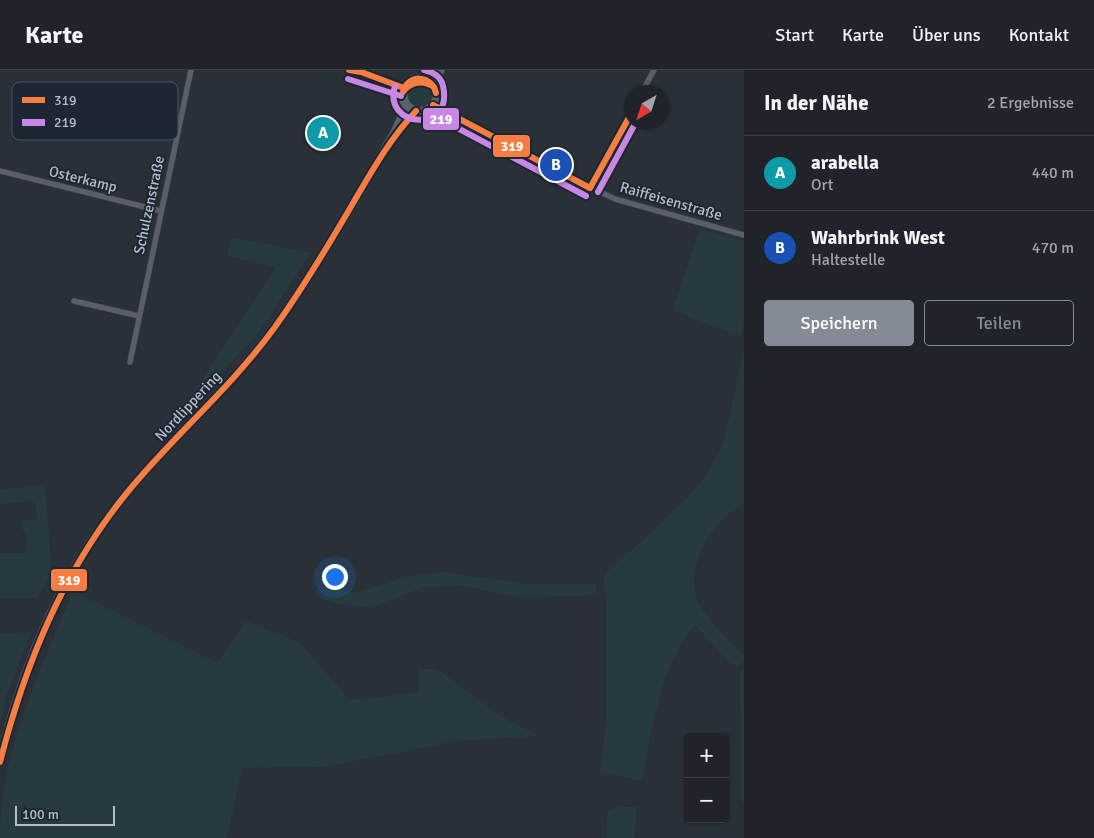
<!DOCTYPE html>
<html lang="de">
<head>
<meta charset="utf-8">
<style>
  :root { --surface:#20242a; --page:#282c32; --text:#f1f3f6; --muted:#a2a4a8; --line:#3d4147; --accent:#848b96 }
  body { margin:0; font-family:Signika,sans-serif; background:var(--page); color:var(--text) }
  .controls { position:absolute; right:15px; bottom:15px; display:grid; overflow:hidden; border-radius:5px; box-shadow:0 1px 4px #0004 }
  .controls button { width:45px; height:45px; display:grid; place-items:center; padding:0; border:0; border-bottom:1px solid var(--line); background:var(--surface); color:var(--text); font:25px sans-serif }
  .compass { position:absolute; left:624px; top:15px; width:45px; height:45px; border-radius:50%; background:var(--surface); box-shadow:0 1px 4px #0004; rotate:219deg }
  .scale { position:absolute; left:15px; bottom:12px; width:100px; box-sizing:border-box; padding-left:5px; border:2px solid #b4bcc9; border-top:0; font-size:14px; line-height:18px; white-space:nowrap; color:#b4bcc9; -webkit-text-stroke:4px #1d2633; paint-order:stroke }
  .you { position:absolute; left:334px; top:506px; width:18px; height:18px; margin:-12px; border:4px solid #fff; border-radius:50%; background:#1a73e8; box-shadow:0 0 0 8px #1a73e833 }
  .badge { display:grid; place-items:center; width:32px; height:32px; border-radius:50%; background:var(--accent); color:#fff; font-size:16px; font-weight:700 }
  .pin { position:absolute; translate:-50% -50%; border:2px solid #fff; box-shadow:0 1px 5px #0006 }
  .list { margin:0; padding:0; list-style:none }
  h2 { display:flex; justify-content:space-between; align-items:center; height:65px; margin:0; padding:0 20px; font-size:21px }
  h2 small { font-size:16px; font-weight:400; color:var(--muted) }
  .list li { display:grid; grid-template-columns:32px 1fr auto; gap:15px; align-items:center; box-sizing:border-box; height:75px; padding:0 20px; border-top:1px solid var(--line) }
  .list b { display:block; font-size:19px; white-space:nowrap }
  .list p { margin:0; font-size:16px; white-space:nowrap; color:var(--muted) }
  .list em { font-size:16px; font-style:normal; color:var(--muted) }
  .actions { display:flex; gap:10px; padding:15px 20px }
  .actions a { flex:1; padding:11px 0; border:1px solid var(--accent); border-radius:5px; text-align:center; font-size:18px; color:var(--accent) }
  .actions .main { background:var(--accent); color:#fff }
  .map { position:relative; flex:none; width:744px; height:768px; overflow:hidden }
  header { display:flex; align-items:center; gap:30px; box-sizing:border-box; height:70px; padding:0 25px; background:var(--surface); border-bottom:1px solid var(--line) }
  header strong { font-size:24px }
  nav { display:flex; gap:28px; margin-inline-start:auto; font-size:18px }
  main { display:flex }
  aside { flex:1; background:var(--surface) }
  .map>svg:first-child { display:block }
  .green { fill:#273a3e }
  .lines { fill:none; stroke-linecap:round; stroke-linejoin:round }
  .minor-casing { stroke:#484c53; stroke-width:6 }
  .primary-casing { stroke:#484c55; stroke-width:10 }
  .minor { stroke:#5a5e66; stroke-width:5 }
  .primary { stroke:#5c6168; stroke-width:9 }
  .bus-1-casing { stroke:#1d2633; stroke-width:10 }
  .bus-2-casing { stroke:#1d2633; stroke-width:10 }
  .bus-1 { stroke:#f77d43; stroke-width:6 }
  .bus-2 { stroke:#c787e3; stroke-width:6 }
  .labels { text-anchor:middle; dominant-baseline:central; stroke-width:4; stroke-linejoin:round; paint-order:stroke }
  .street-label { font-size:15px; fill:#b4bcc9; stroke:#1d2633 }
  .key { fill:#1d2633; stroke:#4a5360; stroke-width:1 }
  .key-label { font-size:14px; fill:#b4bcc9 }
  .line-badge { stroke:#1d2633; stroke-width:2 }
  .badge-label { font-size:14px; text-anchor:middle; font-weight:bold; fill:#fff }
</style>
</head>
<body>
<header>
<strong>Karte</strong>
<nav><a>Start</a><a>Karte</a><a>Über uns</a><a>Kontakt</a></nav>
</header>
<main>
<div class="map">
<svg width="744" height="768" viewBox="0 0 744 768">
  <rect width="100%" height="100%" fill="#2a3038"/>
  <path class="green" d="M407 24a13 13 0 1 1 26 0a13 13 0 1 1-26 0Z
    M 700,159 L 744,171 L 744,250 L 741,267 L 673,240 Z
    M 231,167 L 311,183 L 257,265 L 177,348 L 170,349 L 197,318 L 276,197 L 227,186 Z
    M 744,281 L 744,433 C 713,450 685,494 697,530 C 701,542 733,576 744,585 L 744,591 L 738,596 L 730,593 L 695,555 C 659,597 653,659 642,711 L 600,702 L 606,651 L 606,532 L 608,524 L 603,520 L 604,507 L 610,498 L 641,472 L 689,426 L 707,404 L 723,375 Z
    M 45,415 L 52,503 L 37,528 L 0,528 L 0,483 L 26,483 L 27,464 L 22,459 L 21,450 L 37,449 L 35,430 L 0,435 L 0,419 Z
    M 444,502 L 528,514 L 596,514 L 596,525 L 521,528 L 464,516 L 425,517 L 370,538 L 335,534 L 315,525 L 316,519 L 356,522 L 414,505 Z
    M 73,521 L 217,593 L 246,551 L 300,573 L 350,630 L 419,622 L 418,599 L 437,599 L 499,645 L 539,666 L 458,671 L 324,697 L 242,698 L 227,768 L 0,768 C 0,681 41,601 73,521 Z
    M 31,562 L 7,624 L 0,654 L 0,563 Z
    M 744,598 L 744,736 L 741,726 L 740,601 Z
    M 617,737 L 637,737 L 634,768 L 606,768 L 607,743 Z"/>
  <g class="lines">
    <defs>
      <path id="minor" d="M 349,0 L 361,2 L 404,18
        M 642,22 L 654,0
        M 433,35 L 554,100 L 615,129 L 744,165
        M 0,101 L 161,141
        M 590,118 L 632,41
        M 74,231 L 139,246
        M 130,292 L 191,0"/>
      <path id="primary" d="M403 25a17 17 0 1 1 34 0a17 17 0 1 1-34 0Z
        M 433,14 L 440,0
        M 399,59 L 416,41
        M 0,692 C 23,595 62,502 126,424 C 173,367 230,318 274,258 C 318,197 356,127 395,63 L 407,36"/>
    </defs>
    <use href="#minor" class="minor-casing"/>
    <use href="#primary" class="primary-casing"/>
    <use href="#minor" class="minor"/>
    <use href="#primary" class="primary"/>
    <defs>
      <path id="bus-1" d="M 349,0 L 361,2 L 404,18
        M 403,22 C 408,3 432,5 436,23
        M 403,22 C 411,11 423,10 434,17 L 436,23
        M 433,35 L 590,118
        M 590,118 L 632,42
        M 0,692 C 25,595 62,503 126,424 C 173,366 231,318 275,257 C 303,218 328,176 352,135 C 372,101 389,70 416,41"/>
      <path id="bus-2" d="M 348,9 L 401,26
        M 395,16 C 382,58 454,64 443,16 C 441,6 433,2 424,0
        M 429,43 L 586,126
        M 598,122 L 636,52"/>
    </defs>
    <use href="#bus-1" class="bus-1-casing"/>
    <use href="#bus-2" class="bus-2-casing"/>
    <use href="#bus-1" class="bus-1"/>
    <use href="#bus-2" class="bus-2"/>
  </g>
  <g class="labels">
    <g class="street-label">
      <text transform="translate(83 109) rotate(14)">Osterkamp</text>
      <text transform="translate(671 131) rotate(16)">Raiffeisenstraße</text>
      <text transform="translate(149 135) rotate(-78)">Schulzenstraße</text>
      <text transform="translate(188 336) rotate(-47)">Nordlippering</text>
    </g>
  </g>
  <rect x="12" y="12" width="166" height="58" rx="8" class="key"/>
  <rect x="22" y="27" width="23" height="6" fill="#f77d43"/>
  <rect x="22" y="49" width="23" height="7" fill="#c787e3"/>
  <g class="key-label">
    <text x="54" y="35">319</text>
    <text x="54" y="57">219</text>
  </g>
  <g class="line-badge">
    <rect x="422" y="37" width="38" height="24" rx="5" fill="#c787e3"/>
    <rect x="492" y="64" width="39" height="24" rx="5" fill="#f77d43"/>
    <rect x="50" y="498" width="38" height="24" rx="5" fill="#f77d43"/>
  </g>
  <g class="badge-label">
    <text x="441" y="54">219</text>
    <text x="512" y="81">319</text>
    <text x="69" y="515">319</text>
  </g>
</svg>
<div class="controls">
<button>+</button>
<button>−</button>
</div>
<svg class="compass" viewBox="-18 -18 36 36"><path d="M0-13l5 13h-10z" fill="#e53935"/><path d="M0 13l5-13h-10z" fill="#a2a4a8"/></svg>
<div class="scale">100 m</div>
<div class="you"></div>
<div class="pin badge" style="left:323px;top:63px;background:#0f9aa8">A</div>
<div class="pin badge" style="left:556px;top:95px;background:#1a4fb4">B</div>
</div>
<aside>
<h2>In der Nähe<small>2 Ergebnisse</small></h2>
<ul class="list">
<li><span class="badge" style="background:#0f9aa8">A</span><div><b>arabella</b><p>Ort</p></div><em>440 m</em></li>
<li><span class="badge" style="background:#1a4fb4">B</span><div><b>Wahrbrink West</b><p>Haltestelle</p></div><em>470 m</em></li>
</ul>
<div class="actions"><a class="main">Speichern</a><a>Teilen</a></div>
</aside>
</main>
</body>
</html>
